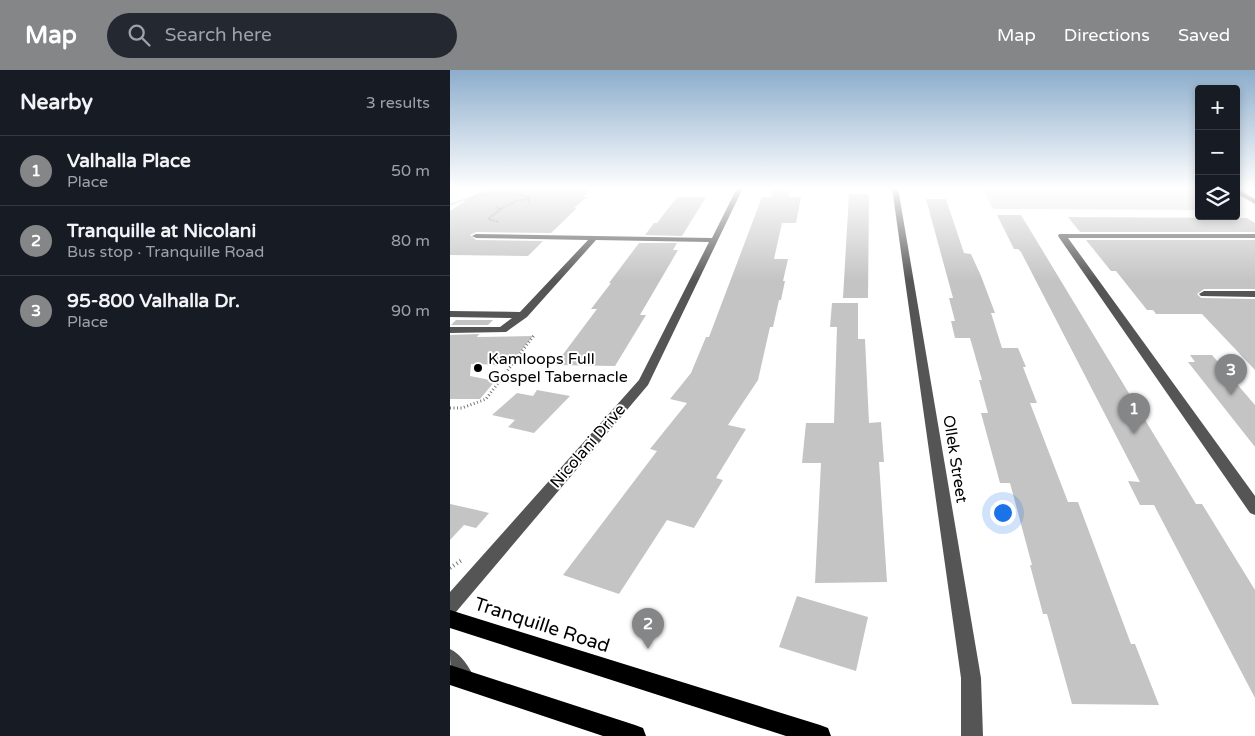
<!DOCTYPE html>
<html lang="en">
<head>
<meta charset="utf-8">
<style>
  :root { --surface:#171b24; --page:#242831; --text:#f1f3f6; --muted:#9ea1a6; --line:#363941; --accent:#858687 }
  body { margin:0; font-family:"Varela Round",sans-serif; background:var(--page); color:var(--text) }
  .controls { position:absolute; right:15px; top:15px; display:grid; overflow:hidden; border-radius:5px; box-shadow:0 2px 8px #0003 }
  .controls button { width:45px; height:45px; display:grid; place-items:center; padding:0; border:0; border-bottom:1px solid var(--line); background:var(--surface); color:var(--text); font:25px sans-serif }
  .you { position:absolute; left:552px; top:442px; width:18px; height:18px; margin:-12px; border:4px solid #fff; border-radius:50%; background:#1a73e8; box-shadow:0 0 0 8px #1a73e833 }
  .badge { display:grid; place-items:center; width:32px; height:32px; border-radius:50%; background:var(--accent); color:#fff; font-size:16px; font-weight:700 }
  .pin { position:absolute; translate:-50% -41px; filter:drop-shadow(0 1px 2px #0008) }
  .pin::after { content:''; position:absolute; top:26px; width:18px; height:15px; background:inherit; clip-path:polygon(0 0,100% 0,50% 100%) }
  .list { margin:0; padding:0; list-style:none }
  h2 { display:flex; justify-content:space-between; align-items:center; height:65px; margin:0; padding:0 20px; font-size:21px }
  h2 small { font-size:16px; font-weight:400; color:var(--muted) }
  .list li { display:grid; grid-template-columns:32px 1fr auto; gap:15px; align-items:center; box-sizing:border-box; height:70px; padding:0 20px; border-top:1px solid var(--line) }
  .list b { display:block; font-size:19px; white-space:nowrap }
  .list p { margin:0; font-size:16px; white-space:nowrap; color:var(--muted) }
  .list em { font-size:16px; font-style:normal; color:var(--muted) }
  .icon { flex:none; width:28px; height:28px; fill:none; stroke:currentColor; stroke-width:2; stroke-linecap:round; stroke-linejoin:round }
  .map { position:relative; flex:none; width:805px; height:666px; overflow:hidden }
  header { display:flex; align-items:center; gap:30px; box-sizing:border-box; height:70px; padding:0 25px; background:var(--accent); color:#fff }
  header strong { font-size:24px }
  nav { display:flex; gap:28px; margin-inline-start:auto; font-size:18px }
  .search { width:350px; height:45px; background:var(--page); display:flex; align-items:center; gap:12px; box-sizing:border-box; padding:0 18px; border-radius:28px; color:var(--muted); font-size:19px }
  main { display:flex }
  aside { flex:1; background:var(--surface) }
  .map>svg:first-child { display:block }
  .green { fill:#dcdcdc }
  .building { fill:#c4c4c4 }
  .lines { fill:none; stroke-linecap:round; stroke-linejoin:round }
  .path-far2 { stroke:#777; stroke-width:2; stroke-dasharray:0.5 1; stroke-linecap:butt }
  .path-far1 { stroke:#777; stroke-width:3; stroke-dasharray:1 2.5; stroke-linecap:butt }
  .path { stroke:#777; stroke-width:4; stroke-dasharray:1 3; stroke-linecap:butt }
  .minor { fill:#555; fill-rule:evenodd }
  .major { fill:#000; fill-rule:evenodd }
  .poi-dot { fill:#000; stroke:#fff; stroke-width:2 }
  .labels { text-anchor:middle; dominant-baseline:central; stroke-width:4; stroke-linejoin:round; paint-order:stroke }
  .poi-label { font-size:16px; fill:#000; stroke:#fff; text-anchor:start }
  .street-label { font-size:16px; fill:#000; stroke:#fff }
  .near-street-label { font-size:19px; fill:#000; stroke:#fff }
</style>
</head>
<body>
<header>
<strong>Map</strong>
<div class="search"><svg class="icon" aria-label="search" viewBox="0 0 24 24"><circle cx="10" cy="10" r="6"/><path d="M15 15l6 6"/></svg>Search here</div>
<nav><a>Map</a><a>Directions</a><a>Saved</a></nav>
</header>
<main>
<aside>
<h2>Nearby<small>3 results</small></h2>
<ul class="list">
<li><span class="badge">1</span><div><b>Valhalla Place</b><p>Place</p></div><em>50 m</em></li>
<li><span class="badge">2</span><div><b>Tranquille at Nicolani</b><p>Bus stop · Tranquille Road</p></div><em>80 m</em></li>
<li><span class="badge">3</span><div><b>95-800 Valhalla Dr.</b><p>Place</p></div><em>90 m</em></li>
</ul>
</aside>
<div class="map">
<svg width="805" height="666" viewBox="0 0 805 666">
  <rect width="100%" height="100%" fill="#fff"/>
  <path class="green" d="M 532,118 L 749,118 L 749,140 L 543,139 Z"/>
  <path class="building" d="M 35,118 L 142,118 L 133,127 L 137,127 L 124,138 L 127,138 L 101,163 L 26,162 L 20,165 L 26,170 L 93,171 L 78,186 L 0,185 L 0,141 Z
    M 324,118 L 342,118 L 339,127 L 351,127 L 346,153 L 332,153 L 324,189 L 338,189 L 333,211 L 335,211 L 331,230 L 329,230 L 323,257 L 320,257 L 308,310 L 278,355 L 296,359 L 266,408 L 273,410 L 244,458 L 217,450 L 169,524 L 113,505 L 207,381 L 200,379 L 237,333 L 220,329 L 241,303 L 256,267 L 259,267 L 312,127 L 321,127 Z
    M 399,124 L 419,124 L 418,228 L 393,228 Z
    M 227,127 L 256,127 L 232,166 L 195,165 L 204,153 L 207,153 Z
    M 476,129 L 496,129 L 514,183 L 521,184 L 531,206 L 545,243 L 541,243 L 552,278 L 568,278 L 576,297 L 573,297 L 587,333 L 580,333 L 618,432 L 628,432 L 681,574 L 685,574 L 709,635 L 622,634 L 597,544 L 593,544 L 580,495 L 582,495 L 560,413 L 550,413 L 531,343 L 538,343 L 529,310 L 532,310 L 520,268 L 505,268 L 501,251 L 505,251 L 499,228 L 503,228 Z
    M 547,145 L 571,145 L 746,434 L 752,434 L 805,520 L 805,628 L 704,435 L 690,435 L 678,411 L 690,412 L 571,182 L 568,179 L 564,179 Z
    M 618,147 L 797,148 L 805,153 L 805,162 L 630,162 Z
    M 636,170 L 805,170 L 805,219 L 754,219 L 747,224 L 751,228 L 805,229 L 805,300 L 752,244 L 706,244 L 703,240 L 697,240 L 666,201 L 661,201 Z
    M 189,173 L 227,173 L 223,180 L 228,180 L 190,245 L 196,245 L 165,296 L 105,295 L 147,239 L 141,239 L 161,213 L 159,213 Z
    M 382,233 L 408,233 L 408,269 L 415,269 L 419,353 L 431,352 L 434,392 L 429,392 L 437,512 L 365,513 L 371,393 L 352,393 L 356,353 L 384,353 L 387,257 L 380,257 Z
    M 6,250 L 43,250 L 38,255 L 1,255 Z
    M 29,264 L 27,267 L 83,266 L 59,295 L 21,294 L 20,306 L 45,311 L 30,329 L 0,329 L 0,265 Z
    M 740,285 L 762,285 L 805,335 L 805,377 L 738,292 L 745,292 Z
    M 87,320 L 120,326 L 84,363 L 58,357 L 65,350 L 42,345 L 67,323 L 83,326 Z
    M 0,434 L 27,440 L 39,443 L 26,458 L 14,455 L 0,470 Z
    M 347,526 L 418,547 L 406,601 L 329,577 Z"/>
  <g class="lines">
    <path class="path-far2" d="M 0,135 C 23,125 54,118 79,128 L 79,133
      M 46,137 L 51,139 L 38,149 L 49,152
      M 51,139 L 66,131 L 78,129"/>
    <path class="path-far1" d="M 0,338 L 12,338 L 36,329 L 85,264"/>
    <path class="path" d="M 0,498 L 12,490"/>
    <path class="minor" d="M 287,118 L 293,118 L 198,315 L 6,542 L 0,545 L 0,522 L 189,310 L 259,172 L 146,170 L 77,247 L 56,262 L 0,263 L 0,257 L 50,257 L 62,248 L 0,247 L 0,241 L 70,242 L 138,170 L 26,168 L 22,166 L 26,164 L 262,168 Z
      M 442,118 L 448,118 L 531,608 L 533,666 L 511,666 L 511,608 Z
      M 786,118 L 805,129 L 805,134 L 786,123 Z
      M 609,164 L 805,164 L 805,168 L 618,168 L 805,426 L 805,445 L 800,443 L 608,166 Z
      M 754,221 L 805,221 L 805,227 L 751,226 L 749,224 Z
      M 0,579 C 11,584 20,598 25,609 L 22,616 L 15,619 C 0,612 0,596 0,579 Z"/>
    <path class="major" d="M 0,540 L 370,655 L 378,658 L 381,666 L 336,666 L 0,558 Z
      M 0,595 L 185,655 L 193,658 L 196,666 L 153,666 L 0,615 Z"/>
  </g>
  <linearGradient id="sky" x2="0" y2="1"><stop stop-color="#8cadcc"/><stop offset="0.56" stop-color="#fff"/><stop offset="1" stop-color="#fff" stop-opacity="0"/></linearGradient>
  <rect width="805" height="211" fill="url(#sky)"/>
  <circle class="poi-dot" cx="28" cy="298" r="5"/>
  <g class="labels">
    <g class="poi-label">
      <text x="38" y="289">Kamloops Full<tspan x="38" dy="18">Gospel Tabernacle</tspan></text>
    </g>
    <g class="street-label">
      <text transform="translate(138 376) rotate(-49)">Nicolani Drive</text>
      <text transform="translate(505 389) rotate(81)">Ollek Street</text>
    </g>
    <g class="near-street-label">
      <text transform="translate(92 555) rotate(18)">Tranquille Road</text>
    </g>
  </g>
</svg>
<div class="controls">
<button>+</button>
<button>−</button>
<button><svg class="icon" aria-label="layers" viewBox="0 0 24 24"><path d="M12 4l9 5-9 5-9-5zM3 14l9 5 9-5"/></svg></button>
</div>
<div class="you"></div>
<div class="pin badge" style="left:684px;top:364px">1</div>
<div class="pin badge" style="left:198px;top:579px">2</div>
<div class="pin badge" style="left:781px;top:325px">3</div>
</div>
</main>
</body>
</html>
